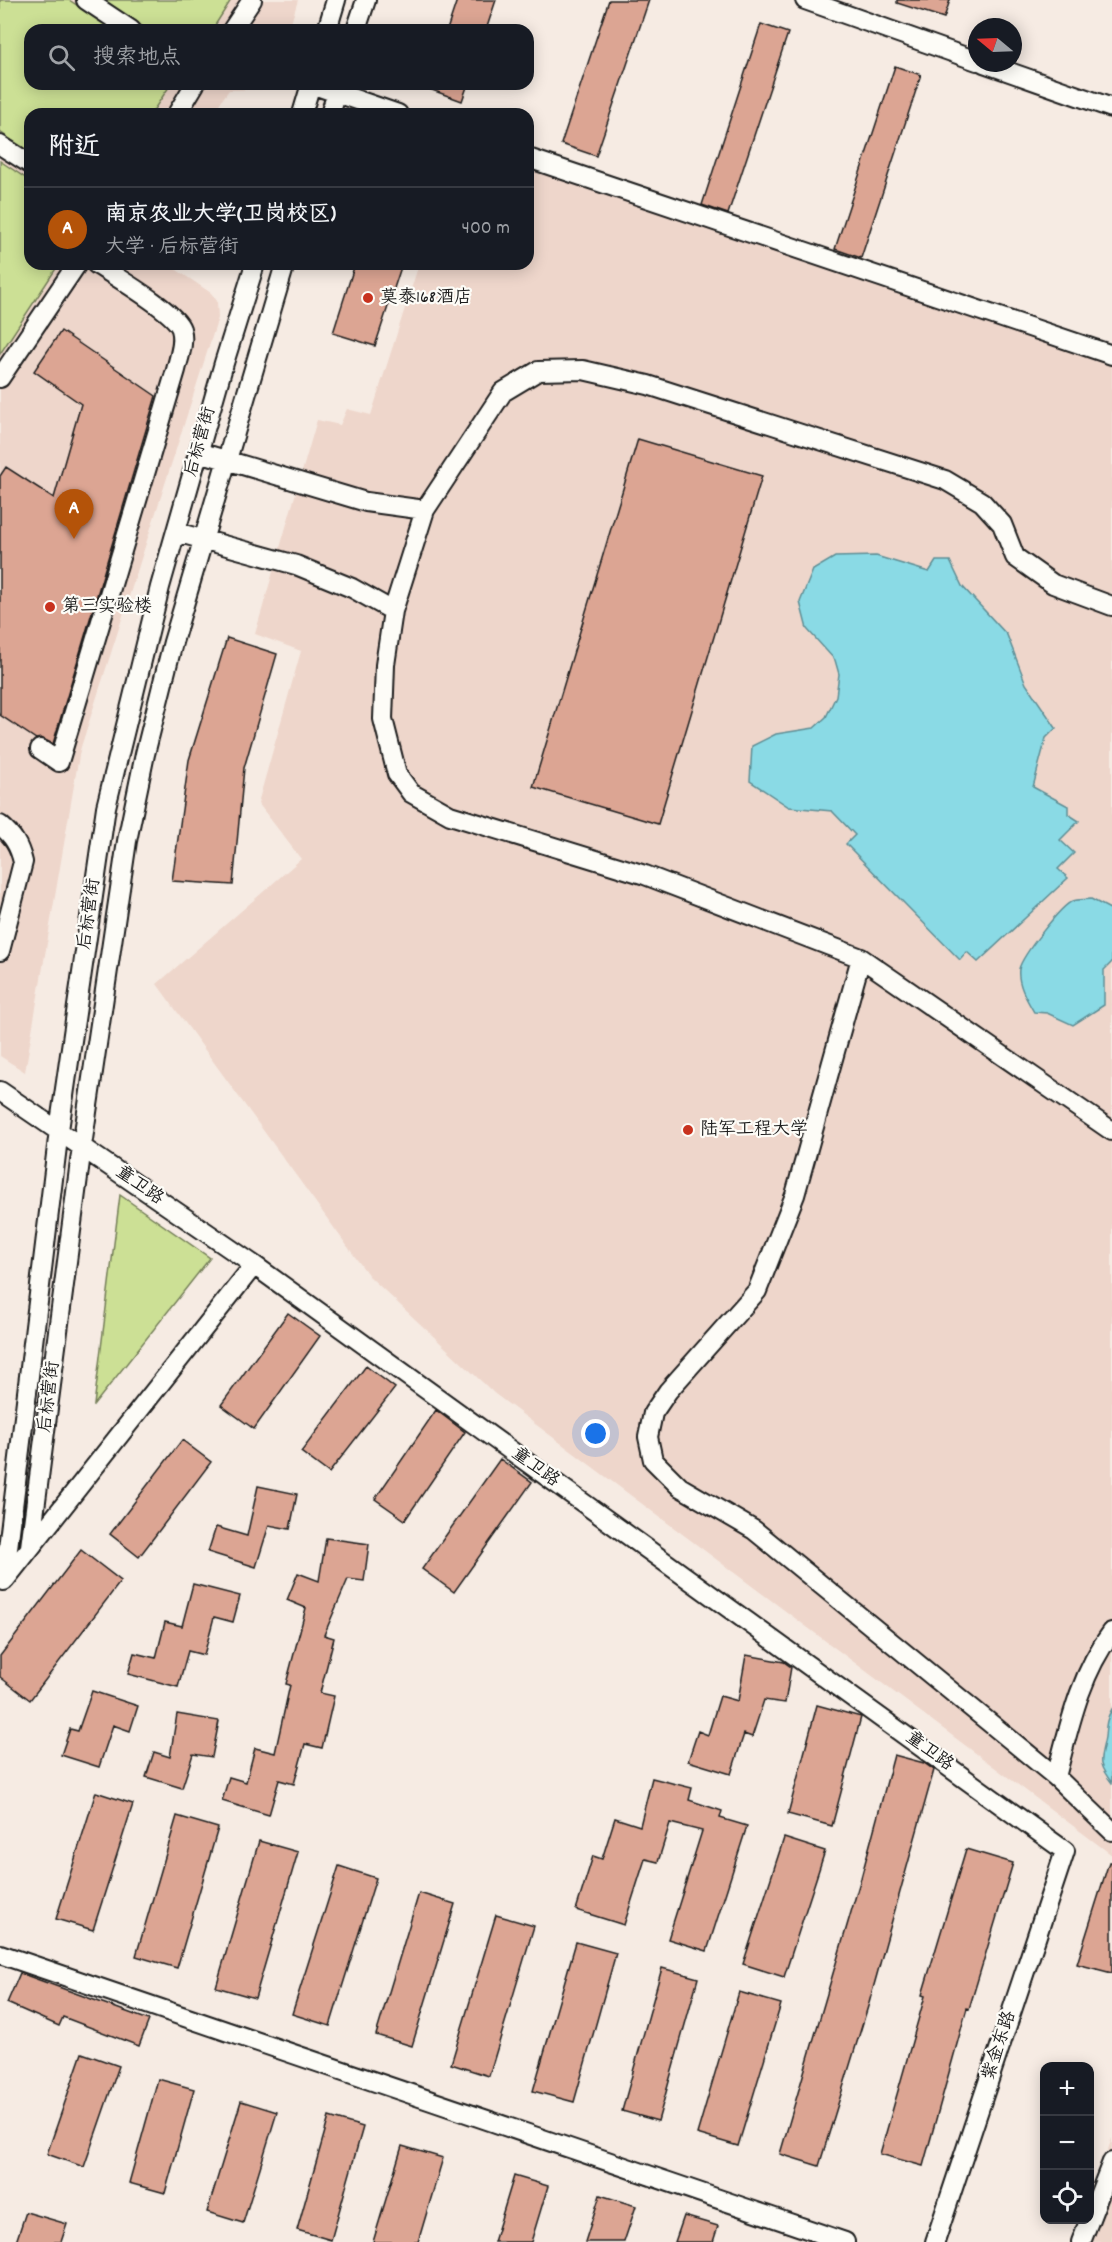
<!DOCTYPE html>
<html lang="zh">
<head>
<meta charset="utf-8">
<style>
  :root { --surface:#171b24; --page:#242831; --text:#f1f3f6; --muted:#9ea1a6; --line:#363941; --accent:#b45309 }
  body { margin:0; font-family:Dekko,"LXGW WenKai TC",sans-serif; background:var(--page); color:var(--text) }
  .controls { position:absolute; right:18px; bottom:18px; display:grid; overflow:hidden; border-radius:12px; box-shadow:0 3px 15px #0003 }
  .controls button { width:54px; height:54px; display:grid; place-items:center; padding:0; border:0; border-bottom:2px solid var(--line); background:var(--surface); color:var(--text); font:30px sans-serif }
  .compass { position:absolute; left:968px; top:18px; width:54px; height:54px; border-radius:50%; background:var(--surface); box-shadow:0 3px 15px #0003; rotate:289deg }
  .you { position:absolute; left:596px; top:1434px; width:21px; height:21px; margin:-15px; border:4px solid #fff; border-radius:50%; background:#1a73e8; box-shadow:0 0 0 9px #1a73e833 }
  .badge { display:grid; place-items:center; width:39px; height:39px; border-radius:50%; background:var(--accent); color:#fff; font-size:20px; font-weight:700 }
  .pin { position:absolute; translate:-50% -50px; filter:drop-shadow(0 2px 3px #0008) }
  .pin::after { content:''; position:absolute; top:32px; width:21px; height:18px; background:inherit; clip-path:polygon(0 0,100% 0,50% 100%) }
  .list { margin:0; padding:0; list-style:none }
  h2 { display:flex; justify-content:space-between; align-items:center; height:78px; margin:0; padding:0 24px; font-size:26px }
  h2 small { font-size:20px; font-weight:400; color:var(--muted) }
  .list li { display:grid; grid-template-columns:39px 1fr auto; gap:18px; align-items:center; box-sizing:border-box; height:84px; padding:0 24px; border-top:2px solid var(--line) }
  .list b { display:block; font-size:22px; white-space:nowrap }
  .list p { margin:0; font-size:20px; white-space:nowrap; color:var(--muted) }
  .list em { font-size:20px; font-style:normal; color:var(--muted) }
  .icon { flex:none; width:33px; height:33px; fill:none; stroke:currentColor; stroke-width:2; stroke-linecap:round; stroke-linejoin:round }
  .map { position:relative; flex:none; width:1112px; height:2242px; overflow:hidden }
  .search { position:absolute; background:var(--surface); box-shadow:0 3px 15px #0003; left:24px; top:24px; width:510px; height:66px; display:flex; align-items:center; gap:15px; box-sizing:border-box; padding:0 21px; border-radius:18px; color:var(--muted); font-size:22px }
  .panel { position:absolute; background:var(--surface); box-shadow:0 3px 15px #0003; left:24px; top:108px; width:510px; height:162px; border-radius:18px }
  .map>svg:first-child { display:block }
  .built { fill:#eed6cb }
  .green { fill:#cce095; stroke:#747e58; stroke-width:1.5 }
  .water { fill:#8adae5; stroke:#5e8e95; stroke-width:1.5 }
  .building { fill:#dca593; stroke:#1c1c1c; stroke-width:1.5 }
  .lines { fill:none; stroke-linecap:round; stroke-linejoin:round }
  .minor-casing { stroke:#1c1c1c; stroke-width:22 }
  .minor { stroke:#fdfcf7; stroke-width:18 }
  .poi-dot { fill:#c8321e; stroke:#fdfcf7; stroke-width:2 }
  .labels { text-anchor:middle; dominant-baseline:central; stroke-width:4.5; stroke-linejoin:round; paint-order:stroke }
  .poi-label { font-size:18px; fill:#1c1c1c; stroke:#fdfcf7; text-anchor:start }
  .street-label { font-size:18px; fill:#1c1c1c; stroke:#fdfcf7 }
</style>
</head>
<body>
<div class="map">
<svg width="1112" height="2242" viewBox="0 0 1112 2242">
  <rect width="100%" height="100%" fill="#f6ebe3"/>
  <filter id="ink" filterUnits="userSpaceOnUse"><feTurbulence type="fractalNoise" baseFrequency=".0167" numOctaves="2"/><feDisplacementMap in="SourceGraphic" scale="12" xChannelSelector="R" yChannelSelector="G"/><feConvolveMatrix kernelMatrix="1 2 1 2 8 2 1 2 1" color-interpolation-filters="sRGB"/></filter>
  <g filter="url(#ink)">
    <path class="built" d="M 0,0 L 298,0 L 289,30 L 30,30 L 30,84 L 272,84 L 270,89 L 229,90 L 212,114 L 30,114 L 30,264 L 168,264 L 211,293 L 217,301 L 218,318 L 80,750 L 25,1072 L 0,1056 Z
      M 528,168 L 1112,364 L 1112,1855 L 495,1394 L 369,1276 L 157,984 L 301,859 L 258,803 L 301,651 L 255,634 L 317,420 L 340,425 L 347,409 L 371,415 L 419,264 L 528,264 Z
      M 1112,2138 L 1112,2242 L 1076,2242 L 1090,2202 Z"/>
    <path class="green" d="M 0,0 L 69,0 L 114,30 L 30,30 L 30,84 L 170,84 L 169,87 L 151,114 L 30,114 L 30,153 L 0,132 Z
      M 102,0 L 231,0 L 212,30 L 148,30 Z
      M 0,161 L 30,181 L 30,264 L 59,264 L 0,354 Z
      M 120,1195 L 210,1258 L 94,1405 Z"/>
    <path class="water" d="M 876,556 L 929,572 L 936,561 L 950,561 L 962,586 L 1007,635 L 1026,684 L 1056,728 L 1046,738 L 1033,787 L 1068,806 L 1068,814 L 1079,821 L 1060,840 L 1074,853 L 1058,869 L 1068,878 L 978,962 L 967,952 L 960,960 L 846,844 L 855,835 L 832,811 L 789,807 L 750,781 L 752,746 L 776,734 L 814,728 L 826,717 L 836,696 L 839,674 L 835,660 L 807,629 L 800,602 L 813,570 L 835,557 Z
      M 1091,899 L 1112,910 L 1112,962 L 1104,970 L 1104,1005 L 1073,1025 L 1047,1013 L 1034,1012 C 1027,1000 1017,984 1019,969 C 1022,956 1061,905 1073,901 C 1078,899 1086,900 1091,899 Z
      M 1112,1709 L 1112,1783 C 1095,1761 1101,1761 1105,1737 C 1106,1726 1106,1719 1112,1709 Z"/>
    <path class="building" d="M 457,0 L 496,0 L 486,30 L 447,30 Z
      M 609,0 L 649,0 L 596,156 L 561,144 Z
      M 897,0 L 950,0 L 944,18 L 897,3 Z
      M 761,24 L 788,33 L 728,214 L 702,205 Z
      M 895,66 L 921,75 L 861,258 L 835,249 Z
      M 421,84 L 468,84 L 462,101 L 421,86 Z
      M 355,264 L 402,264 L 375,346 L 333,333 Z
      M 61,331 L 156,396 L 53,744 L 41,738 L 36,739 L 0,715 L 0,476 L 6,467 L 54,498 L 81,404 L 34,371 Z
      M 638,439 L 762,476 L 658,824 L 533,787 Z
      M 227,638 L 277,654 L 244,768 L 233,885 L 172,881 L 189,760 Z
      M 288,1313 L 320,1336 L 254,1429 L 221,1405 Z
      M 366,1366 L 395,1388 L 329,1473 L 301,1452 Z
      M 436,1410 L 465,1432 L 405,1520 L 375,1499 Z
      M 182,1440 L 211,1462 L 139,1557 L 110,1534 Z
      M 500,1459 L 532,1482 L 454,1592 L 422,1569 Z
      M 258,1486 L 297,1494 L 290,1529 L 269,1525 L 256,1567 L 208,1552 L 216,1527 L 247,1536 Z
      M 326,1538 L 369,1544 L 364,1581 L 348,1579 L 324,1635 L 334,1638 L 320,1693 L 334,1696 L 322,1748 L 305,1744 L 294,1784 L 279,1780 L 269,1815 L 222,1801 L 229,1777 L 246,1782 L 255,1748 L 275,1753 L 290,1685 L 286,1684 L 306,1608 L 287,1600 L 298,1573 L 319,1581 Z
      M 81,1550 L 121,1581 L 30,1700 L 0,1677 L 0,1656 Z
      M 193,1584 L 240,1596 L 233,1622 L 214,1617 L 204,1655 L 188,1651 L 178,1687 L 128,1674 L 134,1653 L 156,1658 L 165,1622 L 182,1626 Z
      M 746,1655 L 784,1662 L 791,1667 L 785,1703 L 764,1700 L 752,1737 L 744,1734 L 731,1774 L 688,1761 L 698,1731 L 708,1735 L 720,1696 L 738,1701 Z
      M 92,1691 L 138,1706 L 130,1731 L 113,1725 L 99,1767 L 61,1755 L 70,1729 L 78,1731 Z
      M 817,1705 L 861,1717 L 832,1826 L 788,1814 Z
      M 177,1714 L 219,1721 L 212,1757 L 193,1754 L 182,1788 L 146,1777 L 154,1752 L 170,1757 Z
      M 894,1755 L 924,1763 L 934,1770 L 869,2003 L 819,2166 L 780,2154 L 861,1878 Z
      M 652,1778 L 692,1788 L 689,1800 L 722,1811 L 720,1818 L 747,1826 L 707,1951 L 668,1939 L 702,1831 L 670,1823 L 658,1862 L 645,1859 L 624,1925 L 576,1910 L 593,1856 L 602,1859 L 615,1818 L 640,1826 Z
      M 96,1792 L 133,1804 L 93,1930 L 56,1919 Z
      M 177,1816 L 218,1828 L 177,1968 L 136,1956 Z
      M 784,1838 L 825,1851 L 784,1977 L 743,1964 Z
      M 259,1841 L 298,1852 L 255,1998 L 216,1987 Z
      M 966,1849 L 1013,1863 L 969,2009 L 967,2008 L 923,2166 L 880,2154 L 925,1996 L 922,1995 Z
      M 1109,1862 L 1112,1862 L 1112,1973 L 1077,1964 Z
      M 339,1866 L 376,1878 L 330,2026 L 292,2014 Z
      M 419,1893 L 455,1904 L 412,2046 L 376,2035 Z
      M 496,1915 L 534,1926 L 489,2076 L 451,2064 Z
      M 576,1942 L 616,1953 L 574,2102 L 533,2091 Z
      M 662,1968 L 698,1978 L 658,2121 L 622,2111 Z
      M 20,1973 L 149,2020 L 139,2046 L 63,2017 L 59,2026 L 7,2003 Z
      M 739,1992 L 781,2004 L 738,2146 L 697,2134 Z
      M 82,2053 L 119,2066 L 84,2167 L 47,2154 Z
      M 158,2079 L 194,2089 L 165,2193 L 129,2183 Z
      M 241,2101 L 277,2112 L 243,2223 L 207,2212 Z
      M 329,2117 L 363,2127 L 331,2240 L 297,2230 Z
      M 402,2146 L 443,2158 L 418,2242 L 373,2242 Z
      M 514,2176 L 548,2186 L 531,2242 L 494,2242 Z
      M 600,2195 L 636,2206 L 624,2242 L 585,2242 Z
      M 26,2212 L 67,2224 L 61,2242 L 16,2242 Z
      M 684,2216 L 718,2226 L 713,2242 L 675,2242 Z"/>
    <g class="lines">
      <defs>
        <path id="minor" d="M 86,0 L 131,30
          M 805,0 L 977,61
          M 232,30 L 252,0
          M 327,30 L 336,0
          M 356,30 L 366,0
          M 984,63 L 1112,108
          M 311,84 L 398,114
          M 177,114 L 195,84
          M 302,114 L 311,84
          M 330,114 L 340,84
          M 0,145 L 30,164
          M 528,158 L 1112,355
          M 0,378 L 77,264
          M 199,452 L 366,502 L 425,510 L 503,392 L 538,371 L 583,370 L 648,385 L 945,480 L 982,502 L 1002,524 L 1015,557 L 1053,584 L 1112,606
          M 176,532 L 296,565 L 352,588 L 393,611 L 385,665 L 383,719 L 397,774 L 411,793 L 450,815 L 645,875 L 861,958 L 1112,1131
          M 393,611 L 425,510
          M 40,749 L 59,762 L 176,370 C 179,357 185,342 181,329 C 175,311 114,276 96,264
          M 0,825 C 13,836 19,845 23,862 L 0,951
          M 861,958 L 795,1195 L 757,1291 L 668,1391 L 653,1413 L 648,1437 L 653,1460 L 680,1487 L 754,1530 L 1056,1777 L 1112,1831
          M 0,1091 L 254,1265 L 1065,1851 L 935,2242
          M 30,1547 L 82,1146 L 127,841 L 145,754 L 173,642 L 285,264
          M 5,1580 L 254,1265
          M 4,1581 L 59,1130 L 106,807 L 160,587 L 224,363 L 255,264
          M 1056,1777 C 1069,1727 1080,1674 1112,1632
          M 0,1954 L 845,2242
          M 1081,2242 L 1112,2162"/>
      </defs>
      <use href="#minor" class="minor-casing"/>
      <use href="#minor" class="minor"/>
    </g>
  </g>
  <g class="poi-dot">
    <circle cx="368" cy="298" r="6"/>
    <circle cx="50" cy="607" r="6"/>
    <circle cx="688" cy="1130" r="6"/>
  </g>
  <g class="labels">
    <g class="poi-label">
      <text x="380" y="298">莫泰168酒店</text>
      <text x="62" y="607">第三实验楼</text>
      <text x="700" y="1130">陆军工程大学</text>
    </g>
    <g class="street-label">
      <text transform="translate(201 442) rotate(-74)">后标营街</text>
      <text transform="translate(90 914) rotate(-82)">后标营街</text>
      <text transform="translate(139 1186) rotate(35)">童卫路</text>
      <text transform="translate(50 1397) rotate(-83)">后标营街</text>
      <text transform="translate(535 1468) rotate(36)">童卫路</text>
      <text transform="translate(929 1752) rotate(36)">童卫路</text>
      <text transform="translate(1000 2046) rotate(-72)">紫金东路</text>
    </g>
  </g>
</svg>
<div class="controls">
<button>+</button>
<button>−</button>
<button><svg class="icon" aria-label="locate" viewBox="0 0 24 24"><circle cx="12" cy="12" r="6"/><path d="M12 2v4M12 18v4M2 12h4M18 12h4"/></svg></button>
</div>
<svg class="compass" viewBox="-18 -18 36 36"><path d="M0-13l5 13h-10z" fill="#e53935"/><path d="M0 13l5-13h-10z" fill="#9ea1a6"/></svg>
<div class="you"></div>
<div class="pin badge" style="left:74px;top:539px">A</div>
<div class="search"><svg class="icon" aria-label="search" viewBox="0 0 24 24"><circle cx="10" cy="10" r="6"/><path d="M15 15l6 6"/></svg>搜索地点</div>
<section class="panel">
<h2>附近<small></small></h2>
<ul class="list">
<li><span class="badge">A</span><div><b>南京农业大学(卫岗校区)</b><p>大学 · 后标营街</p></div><em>400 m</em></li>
</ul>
</section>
</div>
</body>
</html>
